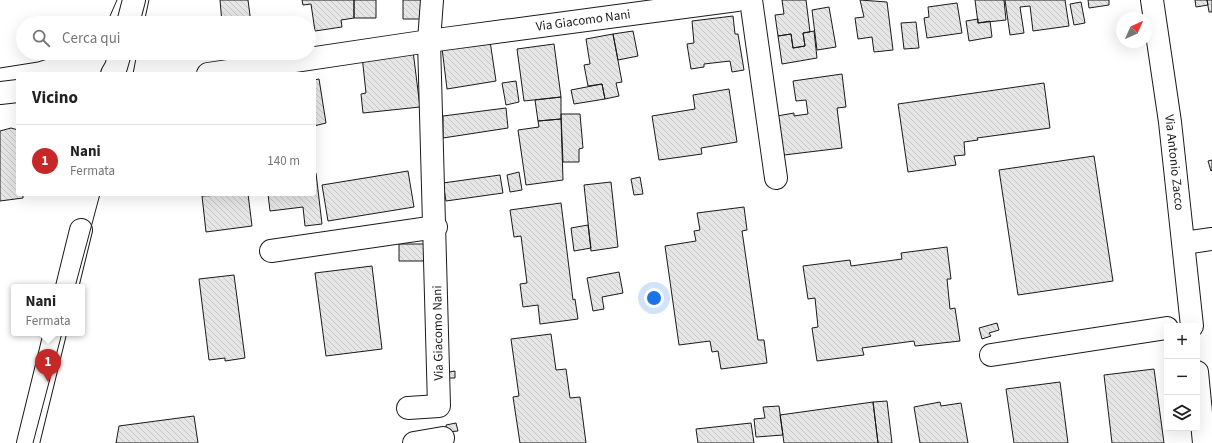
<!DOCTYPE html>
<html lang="it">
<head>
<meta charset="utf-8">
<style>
  :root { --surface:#fff; --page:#f6f6f6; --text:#222; --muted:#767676; --line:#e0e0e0; --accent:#c62828 }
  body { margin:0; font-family:"Source Sans 3",sans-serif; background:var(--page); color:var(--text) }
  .controls { position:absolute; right:12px; bottom:12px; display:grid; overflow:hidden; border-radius:4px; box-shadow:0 4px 16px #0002 }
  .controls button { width:36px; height:36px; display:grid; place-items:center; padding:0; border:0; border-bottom:1px solid var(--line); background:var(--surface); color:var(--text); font:20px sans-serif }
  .compass { position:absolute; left:1116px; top:12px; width:36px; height:36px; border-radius:50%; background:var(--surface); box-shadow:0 4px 16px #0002; rotate:45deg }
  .you { position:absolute; left:654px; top:298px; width:14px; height:14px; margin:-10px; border:3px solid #fff; border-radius:50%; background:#1a73e8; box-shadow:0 0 0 6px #1a73e833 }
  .badge { display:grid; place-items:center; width:26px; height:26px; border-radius:50%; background:var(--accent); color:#fff; font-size:13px; font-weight:700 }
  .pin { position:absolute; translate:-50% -33px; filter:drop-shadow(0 1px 2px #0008) }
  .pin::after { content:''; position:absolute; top:21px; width:14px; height:12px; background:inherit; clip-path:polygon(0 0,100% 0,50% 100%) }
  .popup { position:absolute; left:11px; top:284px; width:74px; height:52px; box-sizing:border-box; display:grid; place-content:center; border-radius:4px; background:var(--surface); filter:drop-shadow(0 1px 3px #0005); font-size:13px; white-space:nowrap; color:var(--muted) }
  .popup b { font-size:15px; color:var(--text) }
  .popup::after { content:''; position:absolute; left:50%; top:100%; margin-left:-8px; border:8px solid transparent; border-top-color:var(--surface) }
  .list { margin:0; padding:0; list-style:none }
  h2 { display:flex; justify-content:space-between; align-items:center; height:52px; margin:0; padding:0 16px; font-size:17px }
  h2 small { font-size:13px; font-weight:400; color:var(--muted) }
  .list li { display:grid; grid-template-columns:26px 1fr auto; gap:12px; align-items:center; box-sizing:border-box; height:72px; padding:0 16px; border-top:1px solid var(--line) }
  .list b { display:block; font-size:15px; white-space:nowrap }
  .list p { margin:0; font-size:13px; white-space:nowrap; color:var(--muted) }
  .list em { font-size:13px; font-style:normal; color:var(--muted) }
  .icon { flex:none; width:22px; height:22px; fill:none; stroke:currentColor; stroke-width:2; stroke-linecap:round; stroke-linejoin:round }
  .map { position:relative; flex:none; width:1212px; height:443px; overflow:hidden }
  .search { position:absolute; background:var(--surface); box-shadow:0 4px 16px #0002; left:16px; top:16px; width:300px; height:44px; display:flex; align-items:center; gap:10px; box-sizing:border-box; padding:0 14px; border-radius:22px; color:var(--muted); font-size:15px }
  .panel { position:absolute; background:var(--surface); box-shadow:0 4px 16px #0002; left:16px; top:72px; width:300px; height:124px; border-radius:4px }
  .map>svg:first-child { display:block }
  .building { fill:url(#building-back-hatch); stroke:#1a1a1a }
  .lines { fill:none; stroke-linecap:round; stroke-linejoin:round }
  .street-casing { stroke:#1a1a1a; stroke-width:24 }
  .street { stroke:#fff; stroke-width:22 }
  .tram { stroke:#1a1a1a; stroke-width:1 }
  .labels { text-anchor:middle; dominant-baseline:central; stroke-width:3; stroke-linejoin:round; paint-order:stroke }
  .street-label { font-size:13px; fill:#1a1a1a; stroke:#fff }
</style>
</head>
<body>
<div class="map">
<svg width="1212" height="443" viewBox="0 0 1212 443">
  <defs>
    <pattern id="building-back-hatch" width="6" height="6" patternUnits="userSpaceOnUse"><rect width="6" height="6" fill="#e6e6e6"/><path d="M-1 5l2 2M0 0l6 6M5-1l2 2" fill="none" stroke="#c5c5c5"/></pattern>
  </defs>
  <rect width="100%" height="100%" fill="#fff"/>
  <path class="building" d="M 220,0 L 248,0 L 251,23 L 222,23 Z
    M 302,0 L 354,0 L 354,18 L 341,20 L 342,27 L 315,31 L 311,4 L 303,5 Z
    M 354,0 L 376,0 L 376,18 L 354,18 Z
    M 403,0 L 422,0 L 422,19 L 403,19 Z
    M 782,0 L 806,0 L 810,32 L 803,33 L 805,46 L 793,48 L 791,34 L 778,36 L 775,15 L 784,14 Z
    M 860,0 L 887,2 L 893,50 L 874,52 L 872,37 L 858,39 L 855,18 L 864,17 Z
    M 975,0 L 1004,0 L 1006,20 L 978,23 Z
    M 1005,0 L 1065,0 L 1069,26 L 1033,31 L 1030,6 L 1020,7 L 1024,33 L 1010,35 Z
    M 1088,0 L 1109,0 L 1109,5 L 1089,8 Z
    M 1195,0 L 1207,0 L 1208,5 L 1196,7 Z
    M 1207,0 L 1212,0 L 1212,12 L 1209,12 Z
    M 1081,2 L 1085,23 L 1074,25 L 1070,4 Z
    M 957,3 L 962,33 L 927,38 L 924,18 L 929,17 L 928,7 Z
    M 829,7 L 836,47 L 817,50 L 812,10 Z
    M 733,16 L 735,34 L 738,34 L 744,70 L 732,72 L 730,61 L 704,64 L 704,67 L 691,69 L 687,44 L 694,43 L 692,21 Z
    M 978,19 L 978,23 L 990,21 L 992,37 L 969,41 L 966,21 Z
    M 916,22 L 919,48 L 904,49 L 901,23 Z
    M 633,31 L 638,56 L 618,60 L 613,34 Z
    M 814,31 L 817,58 L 782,64 L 778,36 L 791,34 L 793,48 L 805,46 L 803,33 Z
    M 613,34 L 622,82 L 616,83 L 619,96 L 605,99 L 602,84 L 588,86 L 584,65 L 590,64 L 586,39 Z
    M 490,41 L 496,81 L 447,89 L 442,48 Z
    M 554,44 L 561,97 L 524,101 L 517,49 Z
    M 413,51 L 420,107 L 363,113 L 361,94 L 366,93 L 362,56 Z
    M 842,74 L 846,107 L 837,108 L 842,148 L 784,155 L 777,116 L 794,113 L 794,116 L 808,114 L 806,100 L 796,101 L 793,81 Z
    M 319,79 L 326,123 L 314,126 L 314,80 Z
    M 516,81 L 519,102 L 506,105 L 502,83 Z
    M 1044,83 L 1050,128 L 977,138 L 978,140 L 964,142 L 965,155 L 954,156 L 956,165 L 908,172 L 898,104 Z
    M 602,84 L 605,99 L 574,104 L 571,90 Z
    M 729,89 L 737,142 L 701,148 L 702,154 L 659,160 L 652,116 L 695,109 L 693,95 Z
    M 561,97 L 561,119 L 538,121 L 535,100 Z
    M 506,108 L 508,128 L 443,138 L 443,116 Z
    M 561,114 L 580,114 L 583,148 L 579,149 L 579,162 L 563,162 Z
    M 561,119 L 563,180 L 526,185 L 518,130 L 539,127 L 538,121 Z
    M 11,128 L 18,130 L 18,194 L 23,194 L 23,198 L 0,201 L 0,131 Z
    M 1094,156 L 1113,281 L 1018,295 L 999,170 Z
    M 1212,160 L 1212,170 L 1211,171 L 1208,161 Z
    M 408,171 L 414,207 L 328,221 L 322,185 Z
    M 519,172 L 522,190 L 510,192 L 507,175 Z
    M 314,173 L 316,173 L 322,224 L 305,226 L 303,207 L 270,211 L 268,194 L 314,194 Z
    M 500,175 L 503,193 L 446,201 L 443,183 Z
    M 640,177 L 643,194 L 634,195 L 631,179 Z
    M 611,182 L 618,247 L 591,251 L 584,185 Z
    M 248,194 L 252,226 L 206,232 L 202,196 Z
    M 561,203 L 573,300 L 575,299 L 578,319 L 540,324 L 538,305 L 523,307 L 520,284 L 527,283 L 521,236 L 514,237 L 510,210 Z
    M 744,207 L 747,230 L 742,231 L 758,340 L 764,340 L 767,363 L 721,369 L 718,351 L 712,352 L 710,341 L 679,345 L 665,246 L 696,241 L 694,231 L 700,230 L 697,213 Z
    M 588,225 L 591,248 L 574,251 L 571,228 Z
    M 399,244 L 424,244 L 424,261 L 399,261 Z
    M 947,247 L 951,279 L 947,279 L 950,309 L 955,308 L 960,341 L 915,346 L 914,341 L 862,348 L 864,355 L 817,361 L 812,328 L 818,327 L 815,298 L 808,299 L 803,266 L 850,260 L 851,266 L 902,259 L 901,253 Z
    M 372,266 L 382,349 L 326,356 L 315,273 Z
    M 619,272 L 623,293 L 602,297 L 604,309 L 593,311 L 587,278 Z
    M 234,275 L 245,358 L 225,361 L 225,358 L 209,360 L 199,279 Z
    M 997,323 L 999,330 L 989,333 L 991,336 L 982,339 L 979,328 Z
    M 551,334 L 556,370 L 566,369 L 570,398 L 580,397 L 586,443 L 520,443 L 513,397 L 519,396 L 511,339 Z
    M 1154,369 L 1164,443 L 1112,443 L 1104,375 Z
    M 455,371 L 455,378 L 449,378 L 449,372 Z
    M 1060,382 L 1068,443 L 1014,443 L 1006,389 Z
    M 887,401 L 892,443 L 878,443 L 873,402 Z
    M 873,402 L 878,443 L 784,443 L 780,415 Z
    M 940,402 L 941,406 L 961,403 L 968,443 L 920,443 L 914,407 Z
    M 779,406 L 783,435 L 756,437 L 754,419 L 765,418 L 763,407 Z
    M 194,416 L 198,443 L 116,443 L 119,426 Z
    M 456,423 L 458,431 L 447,432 L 446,425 Z
    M 751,423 L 754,443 L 698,443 L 696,429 Z"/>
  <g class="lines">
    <defs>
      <g id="street">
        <path d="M 751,0 L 776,178"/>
        <path id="s1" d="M 1152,0 L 1170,122 L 1192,326"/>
        <path d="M 128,23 L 134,0"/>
        <path d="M 112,74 L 116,67 L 120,53"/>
        <path id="s2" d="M 208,74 L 429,41 L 737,0"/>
        <path d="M 0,93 L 18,91"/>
        <path d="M 1184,243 L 1212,239"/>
        <path d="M 271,251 L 436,227"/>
        <path d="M 67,287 L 81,230"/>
        <path d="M 991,355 L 1167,328"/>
        <path d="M 1197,372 L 1204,443"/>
        <path d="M 408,408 L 439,406 L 429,41 L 432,0"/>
        <path d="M 28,443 L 55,333"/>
        <path d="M 414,443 L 443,438"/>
      </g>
    </defs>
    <use href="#street" class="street-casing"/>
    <use href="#street" class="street"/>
    <path class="tram" d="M 107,23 L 117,0
      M 144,23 L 149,0
      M 0,68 L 38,62 L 66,53
      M 133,74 L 137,53
      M 75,287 L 100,194
      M 33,443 L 62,333"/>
  </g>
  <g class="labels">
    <g class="street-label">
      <text stroke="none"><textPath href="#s2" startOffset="379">Via Giacomo Nani</textPath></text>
      <text stroke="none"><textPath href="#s1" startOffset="164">Via Antonio Zacco</textPath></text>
      <text transform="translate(438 333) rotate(-91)">Via Giacomo Nani</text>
    </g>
  </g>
</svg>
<div class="controls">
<button>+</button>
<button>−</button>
<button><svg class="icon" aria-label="layers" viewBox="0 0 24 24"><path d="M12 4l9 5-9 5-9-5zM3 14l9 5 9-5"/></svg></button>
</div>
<svg class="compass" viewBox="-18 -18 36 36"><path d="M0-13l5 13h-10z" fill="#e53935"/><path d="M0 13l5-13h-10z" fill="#767676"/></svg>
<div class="you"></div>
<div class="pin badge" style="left:48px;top:382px">1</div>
<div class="popup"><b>Nani</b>Fermata</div>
<div class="search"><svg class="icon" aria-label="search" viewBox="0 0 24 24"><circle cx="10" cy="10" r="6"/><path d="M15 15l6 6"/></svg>Cerca qui</div>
<section class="panel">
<h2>Vicino<small></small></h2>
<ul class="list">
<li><span class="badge">1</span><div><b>Nani</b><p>Fermata</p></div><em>140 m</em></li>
</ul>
</section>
</div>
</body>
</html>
